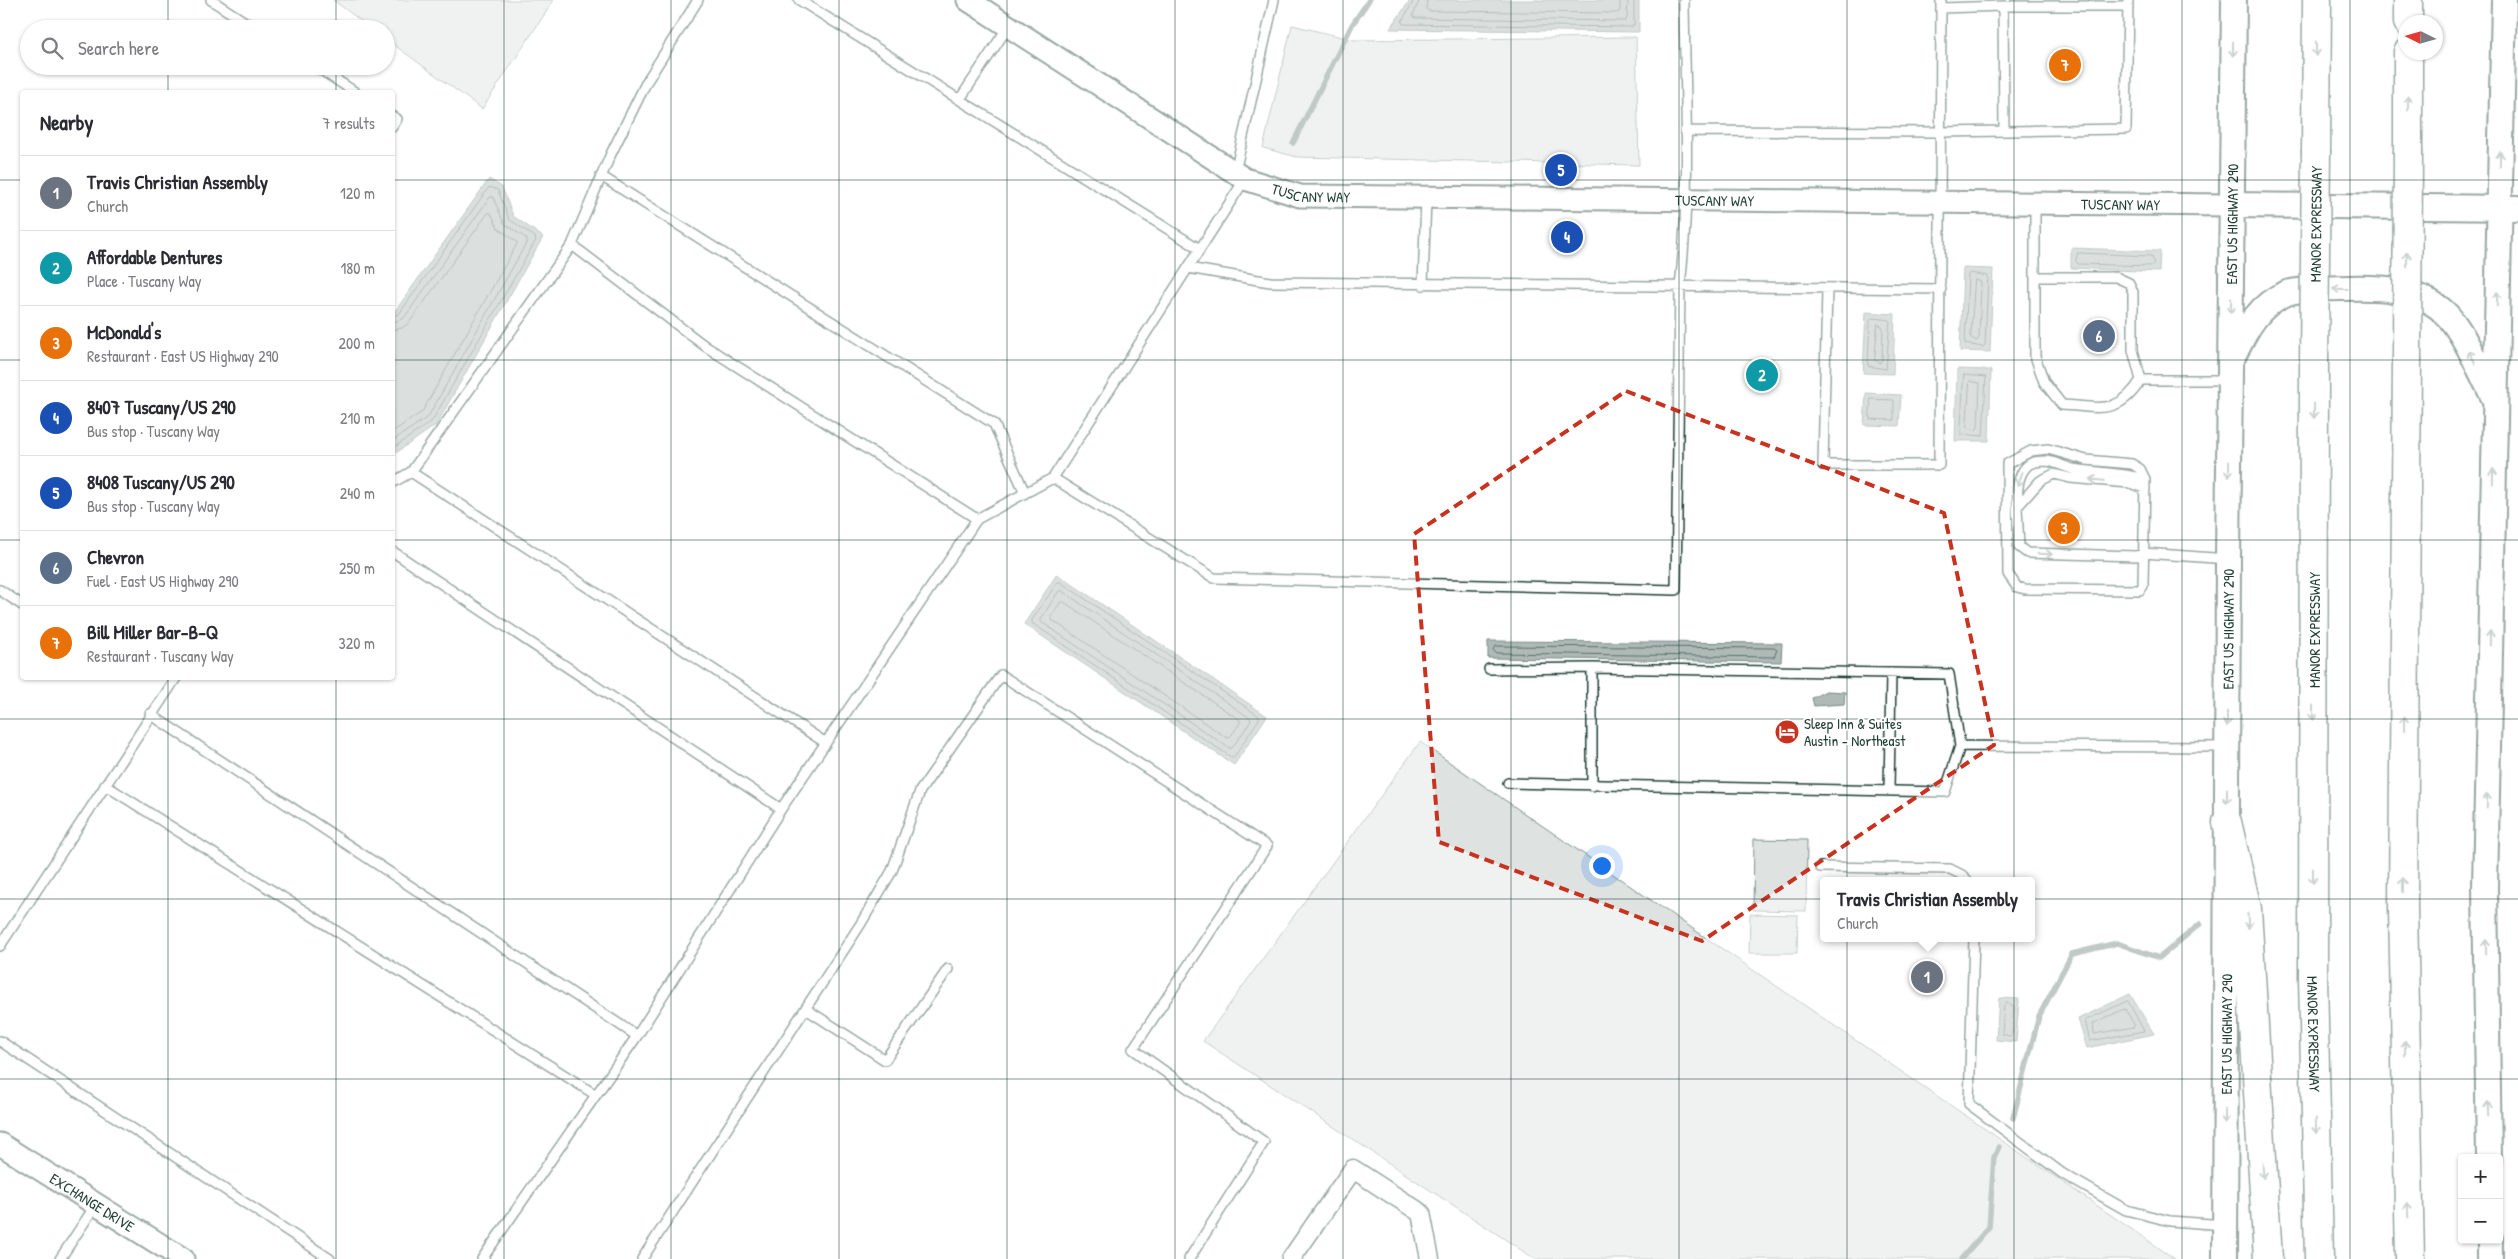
<!DOCTYPE html>
<html lang="en">
<head>
<meta charset="utf-8">
<style>
  :root { --surface:#fff; --page:#f7f7f7; --text:#2b2b33; --muted:#7c7c81; --line:#e1e1e2; --accent:#ea580c }
  body { margin:0; font-family:"Patrick Hand",sans-serif; background:var(--page); color:var(--text) }
  .controls { position:absolute; right:15px; bottom:15px; display:grid; overflow:hidden; border-radius:5px; box-shadow:0 1px 4px #0004 }
  .controls button { width:45px; height:45px; display:grid; place-items:center; padding:0; border:0; border-bottom:1px solid var(--line); background:var(--surface); color:var(--text); font:25px sans-serif }
  .compass { position:absolute; left:2398px; top:15px; width:45px; height:45px; border-radius:50%; background:var(--surface); box-shadow:0 1px 4px #0004; rotate:275deg }
  .you { position:absolute; left:1601px; top:865px; width:18px; height:18px; margin:-12px; border:4px solid #fff; border-radius:50%; background:#1a73e8; box-shadow:0 0 0 8px #1a73e833 }
  .badge { display:grid; place-items:center; width:32px; height:32px; border-radius:50%; background:var(--accent); color:#fff; font-size:16px; font-weight:700 }
  .pin { position:absolute; translate:-50% -50%; border:2px solid #fff; box-shadow:0 1px 5px #0006 }
  .popup { position:absolute; left:1820px; top:877px; width:215px; height:65px; box-sizing:border-box; display:grid; place-content:center; border-radius:5px; background:var(--surface); filter:drop-shadow(0 1px 4px #0005); font-size:16px; white-space:nowrap; color:var(--muted) }
  .popup b { font-size:19px; color:var(--text) }
  .popup::after { content:''; position:absolute; left:50%; top:100%; margin-left:-10px; border:10px solid transparent; border-top-color:var(--surface) }
  .list { margin:0; padding:0; list-style:none }
  h2 { display:flex; justify-content:space-between; align-items:center; height:65px; margin:0; padding:0 20px; font-size:21px }
  h2 small { font-size:16px; font-weight:400; color:var(--muted) }
  .list li { display:grid; grid-template-columns:32px 1fr auto; gap:15px; align-items:center; box-sizing:border-box; height:75px; padding:0 20px; border-top:1px solid var(--line) }
  .list b { display:block; font-size:19px; white-space:nowrap }
  .list p { margin:0; font-size:16px; white-space:nowrap; color:var(--muted) }
  .list em { font-size:16px; font-style:normal; color:var(--muted) }
  .icon { flex:none; width:28px; height:28px; fill:none; stroke:currentColor; stroke-width:2; stroke-linecap:round; stroke-linejoin:round }
  .map { position:relative; flex:none; width:2518px; height:1259px; overflow:hidden }
  .search { position:absolute; background:var(--surface); box-shadow:0 1px 4px #0004; left:20px; top:20px; width:375px; height:55px; display:flex; align-items:center; gap:12px; box-sizing:border-box; padding:0 18px; border-radius:28px; color:var(--muted); font-size:19px }
  .panel { position:absolute; background:var(--surface); box-shadow:0 1px 4px #0004; left:20px; top:90px; width:375px; height:590px; border-radius:5px }
  .map>svg:first-child { display:block }
  .green { fill:#dee3e2; stroke:#7e908b }
  .water { fill:#afbab7; stroke:#758883 }
  .lines { fill:none; stroke-linecap:round; stroke-linejoin:round }
  .shore { stroke:#596f68; stroke-width:1 }
  .stream { stroke:#758883; stroke-width:5.5 }
  .service-casing { stroke:#1f3d34; stroke-width:12 }
  .minor-casing { stroke:#1f3d34; stroke-width:21 }
  .tertiary-casing { stroke:#1f3d34; stroke-width:25 }
  .secondary-casing { stroke:#1f3d34; stroke-width:28 }
  .motorway-casing { stroke:#1f3d34; stroke-width:31 }
  .service { stroke:#fff; stroke-width:9 }
  .minor { stroke:#fff; stroke-width:18 }
  .tertiary { stroke:#fff; stroke-width:21 }
  .secondary { stroke:#fff; stroke-width:24 }
  .motorway { stroke:#fff; stroke-width:28 }
  .motorway-bridge-casing { stroke:#1f3d34; stroke-width:31; stroke-linecap:butt }
  .motorway-bridge { stroke:#fff; stroke-width:28 }
  .oneway { stroke:#8f9e9a }
  .marked { fill:none; stroke:#c8321e; stroke-width:4; stroke-dasharray:10 6; stroke-linejoin:round }
  .grid { fill:none; stroke:#1f3d34; stroke-width:1; stroke-opacity:0.55 }
  .labels { text-anchor:middle; dominant-baseline:central; stroke-width:4; stroke-linejoin:round; paint-order:stroke }
  .street-label { font-size:15px; fill:#1f3d34; stroke:#fff }
  .poi-label { font-size:15px; fill:#1f3d34; stroke:#fff; text-anchor:start }
</style>
</head>
<body>
<div class="map">
<svg width="2518" height="1259" viewBox="0 0 2518 1259">
  <rect width="100%" height="100%" fill="#fff"/>
  <filter id="ink" filterUnits="userSpaceOnUse"><feTurbulence type="fractalNoise" baseFrequency=".02" numOctaves="2"/><feDisplacementMap in="SourceGraphic" scale="10" xChannelSelector="R" yChannelSelector="G"/><feConvolveMatrix kernelMatrix="1 2 1 2 8 2 1 2 1" color-interpolation-filters="sRGB"/></filter>
  <g filter="url(#ink)">
    <path class="green" d="M 333,0 L 554,0 L 482,109 L 386,39 L 386,29 L 372,29 Z
      M 1292,25 L 1354,40 L 1636,37 L 1639,165 L 1297,157 L 1263,148 Z
      M 1420,742 L 2175,1259 L 1535,1259 L 1203,1041 Z
      M 1754,839 L 1807,840 L 1806,911 L 1753,910 Z
      M 1750,914 L 1798,915 L 1797,953 L 1749,953 Z"/>
    <path class="water" d="M 1410,0 L 1639,0 L 1639,32 L 1390,29 Z
      M 489,179 L 502,187 L 513,216 L 543,237 L 436,425 L 393,455 L 393,314 Z
      M 2071,248 L 2160,251 L 2159,272 L 2071,268 Z
      M 1963,268 L 1993,269 L 1990,352 L 1960,351 Z
      M 1866,312 L 1895,314 L 1893,374 L 1863,373 Z
      M 1957,369 L 1991,370 L 1989,441 L 1955,441 Z
      M 1866,393 L 1901,395 L 1899,426 L 1864,425 Z
      M 1057,574 L 1267,716 L 1234,765 L 1024,624 Z
      M 1488,641 L 1782,643 L 1781,662 L 1488,658 Z
      M 1826,691 L 1845,692 L 1844,704 L 1814,706 L 1812,698 Z
      M 2130,994 L 2154,1034 L 2087,1048 L 2078,1019 Z
      M 1999,998 L 2019,999 L 2016,1042 L 1996,1040 Z"/>
    <g class="lines">
      <path class="shore" d="M 1414,0 L 1402,21 L 1403,24 L 1631,27 L 1634,25 L 1634,0
        M 1420,0 L 1413,15 L 1415,18 L 1625,21 L 1627,18 L 1628,0
        M 1427,0 L 1426,9 L 1429,11 L 1617,13 L 1620,11 L 1620,0
        M 2078,253 L 2152,256 L 2154,264 L 2152,266 L 2078,264 L 2076,261 Z
        M 1970,273 L 1988,276 L 1985,345 L 1983,347 L 1965,344 L 1968,275 Z
        M 1975,280 L 1981,282 L 1979,338 L 1977,341 L 1971,338 Z
        M 392,316 L 399,314 L 489,187 L 498,190 L 509,219 L 535,237 L 536,240 L 432,421 L 392,449
        M 1873,318 L 1890,320 L 1886,369 L 1868,366 L 1870,320 Z
        M 392,323 L 404,318 L 490,197 L 493,197 L 504,223 L 527,239 L 527,242 L 428,417 L 392,441
        M 1878,324 L 1883,327 L 1882,360 L 1880,363 L 1875,360 Z
        M 392,330 L 402,328 L 409,323 L 488,213 L 491,213 L 498,228 L 517,242 L 517,244 L 422,412 L 392,432
        M 1964,375 L 1986,377 L 1983,436 L 1961,434 Z
        M 1970,381 L 1980,383 L 1978,427 L 1976,430 L 1967,427 Z
        M 1871,399 L 1894,400 L 1894,420 L 1870,419 Z
        M 1060,582 L 1259,716 L 1259,719 L 1234,757 L 1231,757 L 1032,623 L 1032,620 L 1057,583 Z
        M 1062,591 L 1250,718 L 1251,721 L 1232,748 L 1229,748 L 1041,622 L 1041,619 L 1058,592 Z
        M 1061,602 L 1064,602 L 1240,720 L 1240,723 L 1230,737 L 1227,738 L 1052,620 L 1051,617 Z
        M 1496,646 L 1774,648 L 1777,650 L 1774,657 L 1496,653 L 1493,650 Z
        M 2128,1001 L 2144,1031 L 2090,1041 L 2085,1021 Z
        M 2006,1003 L 2014,1006 L 2012,1034 L 2010,1036 L 2002,1034 L 2004,1006 Z
        M 2125,1009 L 2134,1024 L 2134,1027 L 2094,1034 L 2093,1024 Z"/>
      <path class="stream" d="M 1293,143 L 1352,25 L 1369,0
        M 2013,1118 L 2039,1016 L 2072,954 L 2117,943 L 2159,958 L 2200,924
        M 1961,1259 L 1989,1227 L 1994,1157 L 1999,1147"/>
      <defs>
        <path id="service" d="M 211,0 L 256,29
          M 799,0 L 1200,249
          M 2003,6 L 2128,6
          M 1941,8 L 2003,6 L 2004,131
          M 315,66 L 355,92
          M 960,99 L 1008,27
          M 392,116 L 397,119 L 392,127
          M 1685,131 L 1940,132 L 2126,129 L 2128,0
          M 1235,172 L 1274,0
          M 601,176 L 994,424 L 1025,493
          M 2035,203 L 2035,356 L 2044,382 L 2062,405 C 2100,407 2118,416 2141,380 L 2230,380
          M 572,245 L 610,156 L 647,81 L 698,0
          M 1188,268 L 1270,282 L 1941,289
          M 2036,277 L 2116,277 L 2129,283 L 2133,292 L 2133,350 L 2141,380
          M 1423,285 L 1426,198
          M 1827,288 L 1823,465 L 1939,465 L 1941,0
          M 2048,449 L 2086,460 L 2132,464 L 2140,469 L 2145,479 L 2143,586 L 2140,590 L 2025,589 L 2017,587 L 2008,574 L 2007,464 L 2031,451 Z
          M 411,472 L 826,743
          M 1053,478 L 1214,578 L 1676,590 L 1680,286 C 1691,191 1685,95 1684,0
          M 392,483 L 411,472 L 572,245 L 705,346 L 977,519
          M 2145,488 L 2129,483 L 2070,478 L 2054,474 L 2040,481 L 2017,507 L 2019,547 L 2027,553 L 2137,556 L 2144,553 L 2228,559
          M 2017,507 C 2018,493 2016,478 2026,467 C 2031,461 2040,461 2047,461 C 2056,462 2064,467 2073,469 C 2097,473 2121,472 2145,479
          M 392,551 L 781,809
          M 0,590 L 22,605
          M 1489,669 L 1592,668 L 1949,674 L 1960,746 L 1945,792 L 1508,783
          M 150,714 L 637,1036
          M 1960,746 L 2227,747
          M 105,785 L 596,1095
          M 1592,786 L 1592,668
          M 1889,791 L 1891,673
          M 1820,867 L 1950,869 L 1964,876 L 1967,881
          M 1974,938 L 1969,1104 L 2063,1174 L 2126,1210 L 2170,1221 L 2225,1225
          M 0,946 L 176,678
          M 806,1009 L 885,1060 L 948,969
          M 0,1041 L 330,1259
          M 60,1259 L 97,1203
          M 482,1259 L 637,1036 L 781,809 L 977,519 L 1053,478 L 1245,179
          M 642,1259 L 860,925 L 892,871 L 920,791 L 1001,675 L 1267,846 L 1133,1049 L 1264,1142 L 1189,1259"/>
        <path id="minor" d="M 1291,1259 L 1353,1169 L 1421,1213 L 1430,1259"/>
        <g id="tertiary">
          <path id="s1" d="M 968,0 L 1245,179 L 1300,196 L 2232,205"/>
          <path id="s2" d="M 0,1144 L 183,1259"/>
        </g>
        <g id="secondary">
          <path d="M 2232,205 L 2518,208"/>
          <path d="M 2234,355 C 2246,329 2259,304 2287,293 C 2302,288 2377,286 2393,290 C 2411,293 2432,300 2445,313 C 2464,331 2481,374 2494,398"/>
          <path d="M 2489,1158 L 2485,887 L 2504,0"/>
          <path d="M 2490,1240 L 2490,1259"/>
          <path id="s3" d="M 2225,1259 L 2228,559 L 2234,0"/>
        </g>
        <g id="motorway">
          <path d="M 2408,22 L 2408,0"/>
          <path d="M 2316,150 L 2317,0"/>
          <path d="M 2408,151 L 2408,52"/>
          <path d="M 2407,360 L 2403,907 L 2410,1259"/>
          <path id="s4" d="M 2314,362 L 2313,976 L 2319,1259"/>
          <path d="M 2227,822 L 2247,909 L 2268,1259"/>
        </g>
      </defs>
      <use href="#service" class="service-casing"/>
      <use href="#minor" class="minor-casing"/>
      <use href="#tertiary" class="tertiary-casing"/>
      <use href="#secondary" class="secondary-casing"/>
      <use href="#motorway" class="motorway-casing"/>
      <use href="#service" class="service"/>
      <use href="#minor" class="minor"/>
      <use href="#tertiary" class="tertiary"/>
      <use href="#secondary" class="secondary"/>
      <use href="#motorway" class="motorway"/>
      <defs>
        <g id="motorway-bridge">
          <path d="M 2407,360 L 2408,151"/>
          <path id="s5" d="M 2314,362 L 2316,150"/>
        </g>
      </defs>
      <use href="#motorway-bridge" class="motorway-bridge-casing"/>
      <use href="#motorway-bridge" class="motorway-bridge"/>
    </g>
    <defs><path id="oneway-shaft" d="M-6 0H5M1.5-3L5.5 0L1.5 3" fill="none" stroke-width="1.6" stroke-linecap="round" stroke-linejoin="round" transform="scale(1.25)"/></defs>
    <g class="oneway">
      <use href="#oneway-shaft" transform="translate(2233 49) rotate(90)"/>
      <use href="#oneway-shaft" transform="translate(2316 49) rotate(90)"/>
      <use href="#oneway-shaft" transform="translate(2408 103) rotate(-90)"/>
      <use href="#oneway-shaft" transform="translate(2500 159) rotate(-89)"/>
      <use href="#oneway-shaft" transform="translate(2407 259) rotate(-90)"/>
      <use href="#oneway-shaft" transform="translate(2340 289) rotate(180)"/>
      <use href="#oneway-shaft" transform="translate(2497 299) rotate(-89)"/>
      <use href="#oneway-shaft" transform="translate(2231 306) rotate(91)"/>
      <use href="#oneway-shaft" transform="translate(2472 357) rotate(-118)"/>
      <use href="#oneway-shaft" transform="translate(2314 411) rotate(90)"/>
      <use href="#oneway-shaft" transform="translate(2229 469) rotate(91)"/>
      <use href="#oneway-shaft" transform="translate(2493 476) rotate(-89)"/>
      <use href="#oneway-shaft" transform="translate(2020 479) rotate(109)"/>
      <use href="#oneway-shaft" transform="translate(2097 480) rotate(-175)"/>
      <use href="#oneway-shaft" transform="translate(2045 554) rotate(2)"/>
      <use href="#oneway-shaft" transform="translate(2490 638) rotate(-89)"/>
      <use href="#oneway-shaft" transform="translate(2313 713) rotate(90)"/>
      <use href="#oneway-shaft" transform="translate(2227 719) rotate(90)"/>
      <use href="#oneway-shaft" transform="translate(2404 723) rotate(-90)"/>
      <use href="#oneway-shaft" transform="translate(2227 796) rotate(90)"/>
      <use href="#oneway-shaft" transform="translate(2487 801) rotate(-89)"/>
      <use href="#oneway-shaft" transform="translate(2313 876) rotate(90)"/>
      <use href="#oneway-shaft" transform="translate(2403 885) rotate(-90)"/>
      <use href="#oneway-shaft" transform="translate(2248 921) rotate(86)"/>
      <use href="#oneway-shaft" transform="translate(2486 947) rotate(-91)"/>
      <use href="#oneway-shaft" transform="translate(2405 1048) rotate(-91)"/>
      <use href="#oneway-shaft" transform="translate(2488 1109) rotate(-91)"/>
      <use href="#oneway-shaft" transform="translate(2225 1116) rotate(90)"/>
      <use href="#oneway-shaft" transform="translate(2316 1126) rotate(89)"/>
      <use href="#oneway-shaft" transform="translate(2263 1171) rotate(87)"/>
      <use href="#oneway-shaft" transform="translate(2408 1210) rotate(-92)"/>
    </g>
  </g>
  <path d="M0 0H2518V1259H0ZM 1626,391 L 1944,513 L 1994,745 L 1702,941 L 1439,842 L 1414,534 Z" fill="#fff" fill-opacity=".55" fill-rule="evenodd"/>
  <path class="marked" d="M 1626,391 L 1944,513 L 1994,745 L 1702,941 L 1439,842 L 1414,534 Z"/>
  <path class="grid" d="M 168,0 L 168,29M 336,0 L 336,29M 504,0 L 504,1259M 671,0 L 671,1259M 839,0 L 839,1259M 1007,0 L 1007,1259M 1175,0 L 1175,1259M 1343,0 L 1343,1259M 1511,0 L 1511,1259M 1679,0 L 1679,1259M 1847,0 L 1847,1259M 2014,0 L 2014,1259M 2182,0 L 2182,1259M 2350,0 L 2350,1259M 168,66 L 168,92M 336,66 L 336,92M 0,180 L 22,180M 392,180 L 2518,180M 0,360 L 22,360M 392,360 L 2518,360M 0,540 L 22,540M 392,540 L 2518,540M 168,678 L 168,1259M 336,678 L 336,1259M 0,719 L 2518,719M 0,899 L 2518,899M 0,1079 L 2518,1079"/>
  <defs>
    <symbol id="hotel-disc" viewBox="-11 -11 22 22"><circle r="9.5" fill="#c8321e" stroke="#fff"/><path d="M-6-4.5h1.5V1H6V5H4.5V3h-9V5H-6ZM-4 0a1.8 1.8 0 1 1 3.6 0ZM.5 0V-2.5h3Q6-2.5 6 0Z" fill="#fff"/></symbol>
  </defs>
  <g fill-rule="evenodd">
    <use href="#hotel-disc" x="1773" y="718" width="28" height="28"/>
  </g>
  <g class="labels">
    <g class="street-label">
      <text stroke="none"><textPath href="#s1" startOffset="398">TUSCANY WAY</textPath></text>
      <text stroke="none"><textPath href="#s1" startOffset="802">TUSCANY WAY</textPath></text>
      <text stroke="none"><textPath href="#s1" startOffset="1208">TUSCANY WAY</textPath></text>
      <text stroke="none"><textPath href="#s3" startOffset="1035">EAST US HIGHWAY 290</textPath></text>
      <text stroke="none"><textPath href="#s5" startOffset="138">MANOR EXPRESSWAY</textPath></text>
      <text stroke="none"><textPath href="#s3" startOffset="630">EAST US HIGHWAY 290</textPath></text>
      <text transform="translate(2314 630) rotate(-90)">MANOR EXPRESSWAY</text>
      <text stroke="none"><textPath href="#s3" startOffset="225">EAST US HIGHWAY 290</textPath></text>
      <text stroke="none"><textPath href="#s4" startOffset="672">MANOR EXPRESSWAY</textPath></text>
      <text stroke="none"><textPath href="#s2" startOffset="109">EXCHANGE DRIVE</textPath></text>
    </g>
    <g class="poi-label">
      <text x="1804" y="723">Sleep Inn &amp; Suites<tspan x="1804" dy="17">Austin - Northeast</tspan></text>
    </g>
  </g>
</svg>
<div class="controls">
<button>+</button>
<button>−</button>
</div>
<svg class="compass" viewBox="-18 -18 36 36"><path d="M0-13l5 13h-10z" fill="#e53935"/><path d="M0 13l5-13h-10z" fill="#7c7c81"/></svg>
<div class="you"></div>
<div class="pin badge" style="left:1927px;top:977px;background:#6b7280">1</div>
<div class="popup"><b>Travis Christian Assembly</b>Church</div>
<div class="pin badge" style="left:1762px;top:375px;background:#0f9aa8">2</div>
<div class="pin badge" style="left:2064px;top:528px;background:#e8710a">3</div>
<div class="pin badge" style="left:1567px;top:237px;background:#1a4fb4">4</div>
<div class="pin badge" style="left:1561px;top:170px;background:#1a4fb4">5</div>
<div class="pin badge" style="left:2099px;top:336px;background:#5c6f8a">6</div>
<div class="pin badge" style="left:2065px;top:65px;background:#e8710a">7</div>
<div class="search"><svg class="icon" aria-label="search" viewBox="0 0 24 24"><circle cx="10" cy="10" r="6"/><path d="M15 15l6 6"/></svg>Search here</div>
<section class="panel">
<h2>Nearby<small>7 results</small></h2>
<ul class="list">
<li><span class="badge" style="background:#6b7280">1</span><div><b>Travis Christian Assembly</b><p>Church</p></div><em>120 m</em></li>
<li><span class="badge" style="background:#0f9aa8">2</span><div><b>Affordable Dentures</b><p>Place · Tuscany Way</p></div><em>180 m</em></li>
<li><span class="badge" style="background:#e8710a">3</span><div><b>McDonald's</b><p>Restaurant · East US Highway 290</p></div><em>200 m</em></li>
<li><span class="badge" style="background:#1a4fb4">4</span><div><b>8407 Tuscany/US 290</b><p>Bus stop · Tuscany Way</p></div><em>210 m</em></li>
<li><span class="badge" style="background:#1a4fb4">5</span><div><b>8408 Tuscany/US 290</b><p>Bus stop · Tuscany Way</p></div><em>240 m</em></li>
<li><span class="badge" style="background:#5c6f8a">6</span><div><b>Chevron</b><p>Fuel · East US Highway 290</p></div><em>250 m</em></li>
<li><span class="badge" style="background:#e8710a">7</span><div><b>Bill Miller Bar-B-Q</b><p>Restaurant · Tuscany Way</p></div><em>320 m</em></li>
</ul>
</section>
</div>
</body>
</html>
